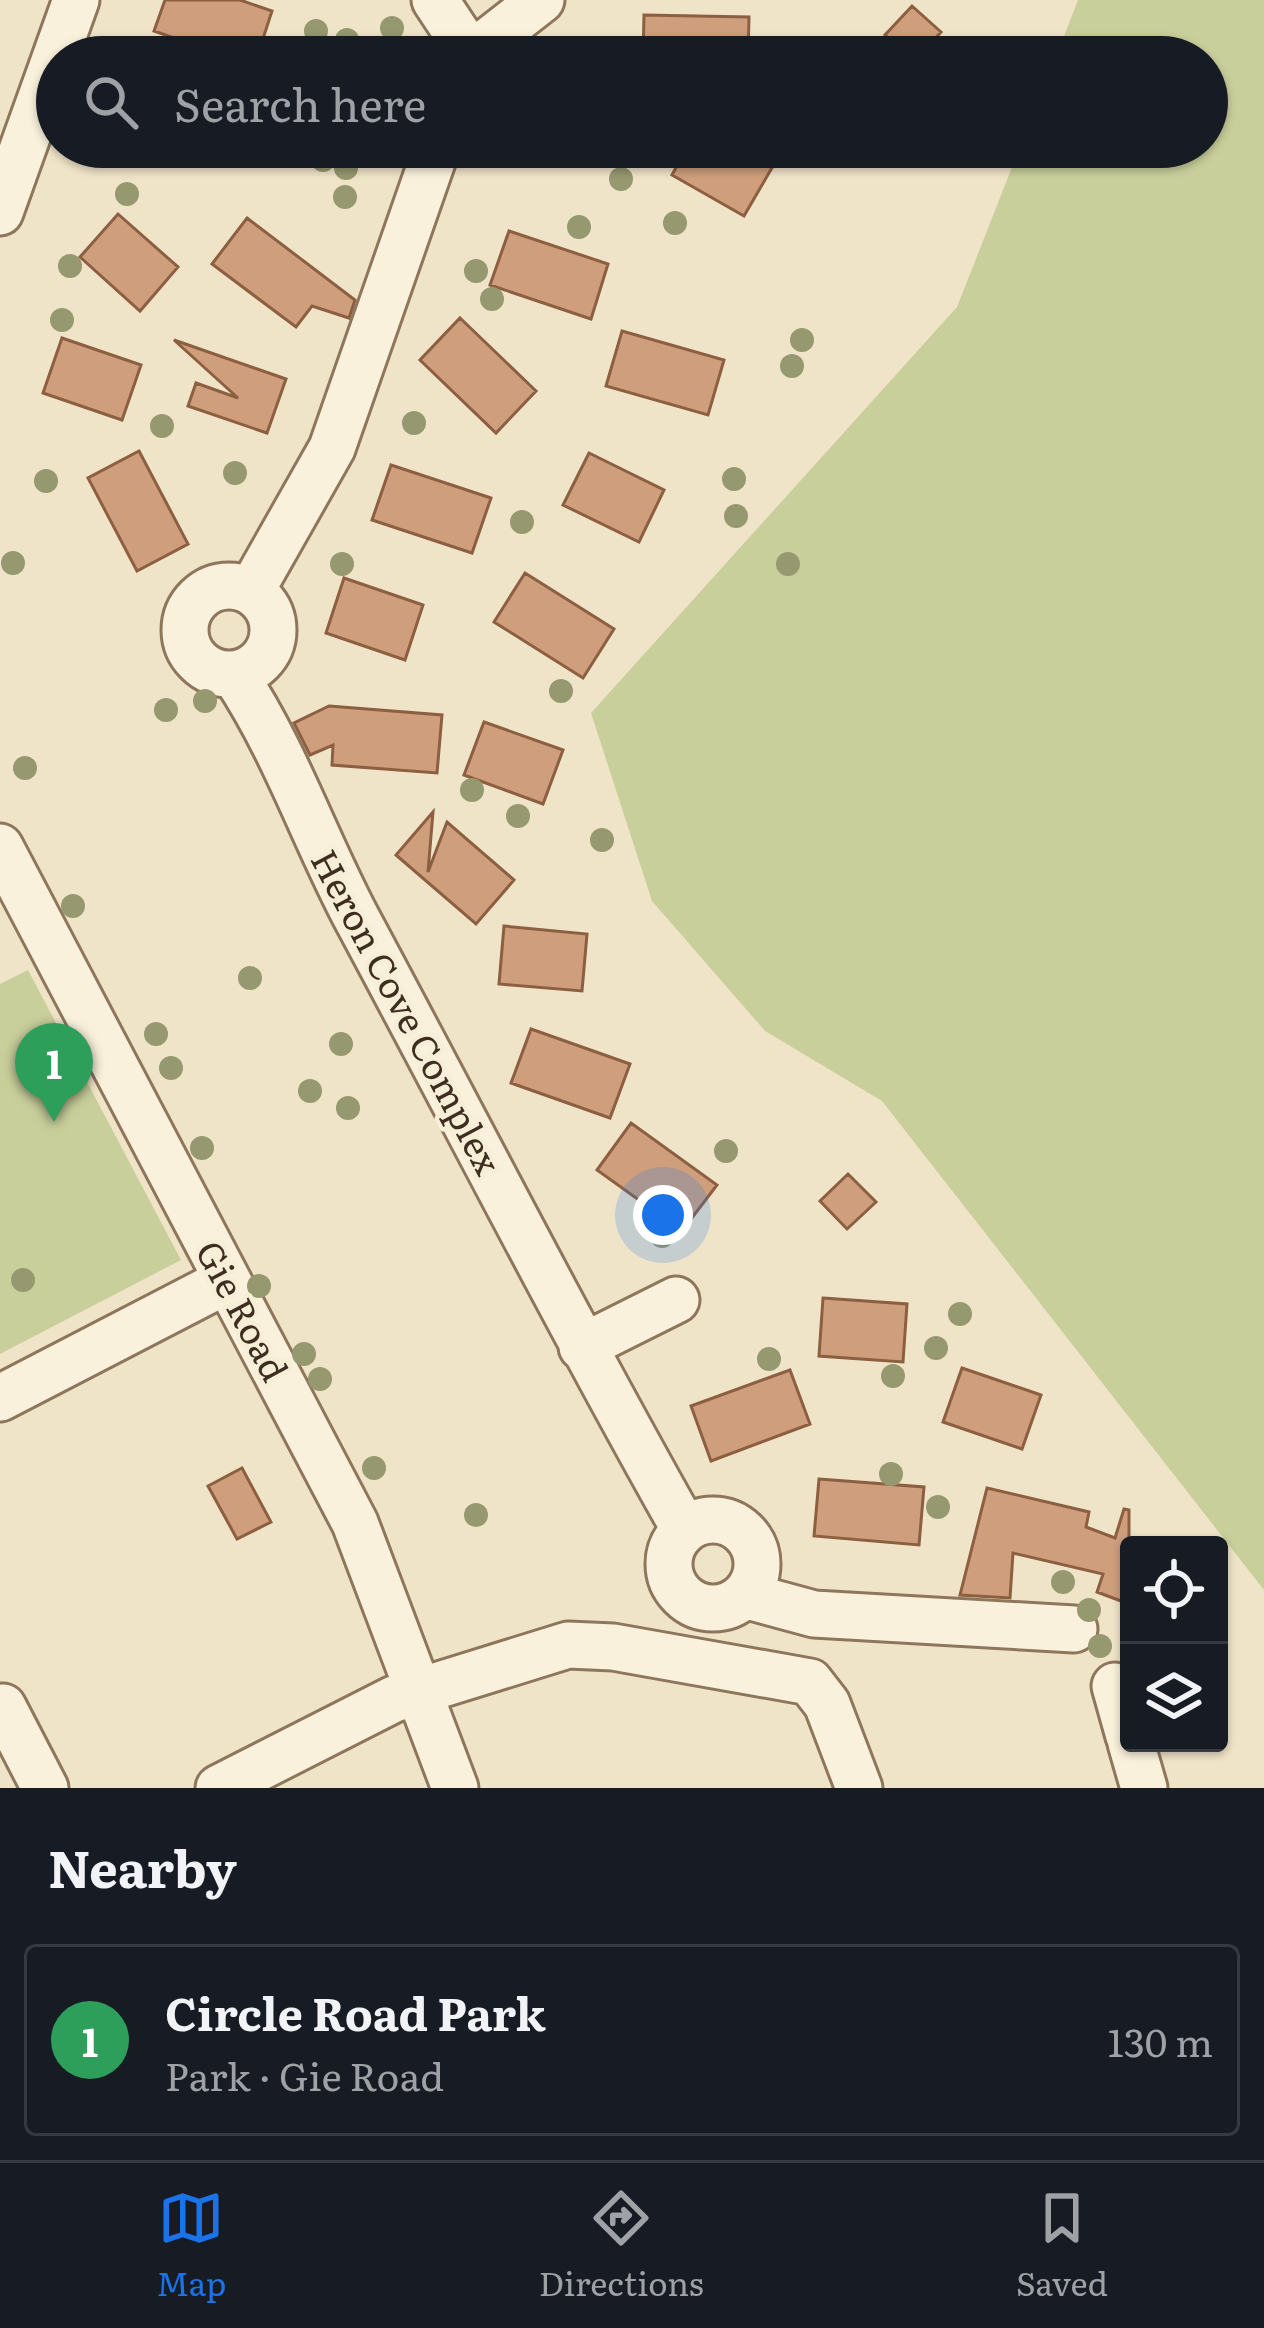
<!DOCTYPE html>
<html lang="en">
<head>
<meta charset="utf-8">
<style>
  :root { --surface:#171b24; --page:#242831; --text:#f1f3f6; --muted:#9ea1a6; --line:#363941; --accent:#1a73e8 }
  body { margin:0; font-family:Literata,serif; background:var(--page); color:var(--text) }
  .controls { position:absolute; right:36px; bottom:36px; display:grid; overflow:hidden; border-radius:12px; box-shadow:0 3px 9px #0004 }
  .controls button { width:108px; height:108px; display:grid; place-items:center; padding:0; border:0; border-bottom:3px solid var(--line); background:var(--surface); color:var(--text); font:60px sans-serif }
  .you { position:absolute; left:663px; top:1215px; width:42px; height:42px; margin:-30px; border:9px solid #fff; border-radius:50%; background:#1a73e8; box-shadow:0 0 0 18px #1a73e833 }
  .badge { display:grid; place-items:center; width:78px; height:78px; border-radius:50%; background:var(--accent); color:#fff; font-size:39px; font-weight:700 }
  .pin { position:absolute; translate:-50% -99px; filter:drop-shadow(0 3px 6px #0008) }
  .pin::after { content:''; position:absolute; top:63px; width:42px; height:36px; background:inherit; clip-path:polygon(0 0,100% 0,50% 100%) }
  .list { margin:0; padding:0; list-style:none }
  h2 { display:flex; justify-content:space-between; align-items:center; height:156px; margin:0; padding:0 48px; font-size:51px }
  h2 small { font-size:39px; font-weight:400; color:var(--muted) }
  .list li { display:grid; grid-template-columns:78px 1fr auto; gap:36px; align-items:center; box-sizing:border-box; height:192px; margin:0 24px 24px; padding:0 24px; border:3px solid var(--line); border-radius:12px }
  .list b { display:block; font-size:45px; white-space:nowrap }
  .list p { margin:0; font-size:39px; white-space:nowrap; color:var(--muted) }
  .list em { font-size:39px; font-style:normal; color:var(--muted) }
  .icon { flex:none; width:66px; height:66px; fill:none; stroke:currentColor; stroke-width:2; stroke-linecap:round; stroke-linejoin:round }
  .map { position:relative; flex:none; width:1264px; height:1788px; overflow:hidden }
  .search { position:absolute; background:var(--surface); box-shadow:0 3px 9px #0004; left:36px; right:36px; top:36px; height:132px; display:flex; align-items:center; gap:30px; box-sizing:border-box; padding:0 42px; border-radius:66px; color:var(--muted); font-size:45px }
  .sheet { height:372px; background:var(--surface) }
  nav { display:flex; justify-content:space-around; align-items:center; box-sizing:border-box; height:168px; border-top:3px solid var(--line); background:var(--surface); font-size:33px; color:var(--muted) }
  nav a { display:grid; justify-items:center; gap:6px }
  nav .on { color:var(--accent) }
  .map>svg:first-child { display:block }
  .green { fill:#c9cf9b }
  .building { fill:#cf9f7d; stroke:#8d5f41; stroke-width:3 }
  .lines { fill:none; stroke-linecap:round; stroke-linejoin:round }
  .minor-casing { stroke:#8d765c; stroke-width:51 }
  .minor { stroke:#faf1dc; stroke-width:45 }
  .tree { fill:#96986f }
  .labels { text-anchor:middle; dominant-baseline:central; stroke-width:9; stroke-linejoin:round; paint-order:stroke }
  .street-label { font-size:36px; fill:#3d2e20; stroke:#f7eed8 }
</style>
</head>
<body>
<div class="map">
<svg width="1264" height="1788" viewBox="0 0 1264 1788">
  <rect width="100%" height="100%" fill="#f0e4c8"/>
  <path class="green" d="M 1078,0 L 1264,0 L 1264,1590 L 882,1101 L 765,1031 L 652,901 L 591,713 L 957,307 L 1020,147 L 1207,147 L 1207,57 L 1056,57 Z
    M 28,970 L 181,1260 L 0,1354 L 0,984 Z"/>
  <path class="building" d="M 165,0 L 240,0 L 272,11 L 257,57 L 229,57 L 154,31 Z
    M 912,6 L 941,32 L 918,57 L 909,57 L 885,35 Z
    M 644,15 L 749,17 L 748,57 L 643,57 Z
    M 687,147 L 740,147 L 773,166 L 744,216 L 672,175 Z
    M 118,214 L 178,267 L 140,311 L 80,257 Z
    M 247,218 L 355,300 L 349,318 L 312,306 L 296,327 L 212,264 Z
    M 509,231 L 608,264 L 591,319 L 490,285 Z
    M 460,318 L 536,391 L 496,433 L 420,360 Z
    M 622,331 L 724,360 L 708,415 L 606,386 Z
    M 62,338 L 141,365 L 122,420 L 43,393 Z
    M 174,340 L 286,379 L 267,433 L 188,406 L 196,383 L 238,398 Z
    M 139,451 L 188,544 L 137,571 L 88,478 Z
    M 589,453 L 664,490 L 639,542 L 563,505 Z
    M 391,465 L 491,498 L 472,553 L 372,520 Z
    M 525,573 L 614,629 L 583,678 L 494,622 Z
    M 344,578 L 423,605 L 405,660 L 326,633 Z
    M 329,706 L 442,715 L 437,773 L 332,765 L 333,745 L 310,755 L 294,723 Z
    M 484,722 L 563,750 L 543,804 L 464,775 Z
    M 433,812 L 428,872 L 447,822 L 514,880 L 476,924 L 396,855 Z
    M 504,926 L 587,934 L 582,991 L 499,984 Z
    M 531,1029 L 630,1064 L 610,1118 L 511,1083 Z
    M 631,1123 L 717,1185 L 682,1231 L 597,1170 Z
    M 848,1174 L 876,1202 L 847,1229 L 820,1201 Z
    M 823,1298 L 907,1304 L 903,1362 L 819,1356 Z
    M 962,1368 L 1041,1395 L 1022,1449 L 943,1422 Z
    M 790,1370 L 810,1424 L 711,1461 L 691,1406 Z
    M 242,1468 L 271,1522 L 237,1539 L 208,1486 Z
    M 819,1479 L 924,1487 L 919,1545 L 814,1536 Z
    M 987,1488 L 1089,1512 L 1086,1527 L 1115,1538 L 1124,1509 L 1129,1510 L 1129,1604 L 1097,1592 L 1103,1574 L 1013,1553 L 1010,1598 L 960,1595 Z"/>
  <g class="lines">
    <defs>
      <path id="minor" d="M 435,0 L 470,53
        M 468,57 L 541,0
        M 0,212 L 76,0
        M185 630a44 44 0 1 1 88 0a44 44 0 1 1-88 0Z
        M 251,591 L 332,448 L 437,147
        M 234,674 C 285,750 314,838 357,919 C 466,1122 571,1328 685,1530
        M 0,847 L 355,1523 L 455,1788
        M 582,1347 L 676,1300
        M 0,1398 L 226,1281
        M669 1564a44 44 0 1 1 88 0a44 44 0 1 1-88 0Z
        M 744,1595 L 814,1614 L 1074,1629
        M 1115,1686 L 1129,1736
        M 3,1707 L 45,1788
        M 1131,1743 L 1144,1788
        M 219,1788 L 394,1699 L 568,1645 L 613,1647 L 810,1682 L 827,1704 L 859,1788"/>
    </defs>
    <use href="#minor" class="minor-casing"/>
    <use href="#minor" class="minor"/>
  </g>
  <g class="tree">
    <circle cx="392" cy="28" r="12"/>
    <circle cx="316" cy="31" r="12"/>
    <circle cx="347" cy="40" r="12"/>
    <circle cx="323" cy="160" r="12"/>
    <circle cx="346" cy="168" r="12"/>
    <circle cx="621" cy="179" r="12"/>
    <circle cx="127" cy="194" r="12"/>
    <circle cx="345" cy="197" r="12"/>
    <circle cx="675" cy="223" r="12"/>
    <circle cx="579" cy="227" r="12"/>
    <circle cx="70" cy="266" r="12"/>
    <circle cx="476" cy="271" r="12"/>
    <circle cx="492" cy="299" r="12"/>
    <circle cx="62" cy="320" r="12"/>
    <circle cx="802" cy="340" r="12"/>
    <circle cx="792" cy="366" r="12"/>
    <circle cx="414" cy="423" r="12"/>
    <circle cx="162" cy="426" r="12"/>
    <circle cx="235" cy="473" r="12"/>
    <circle cx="734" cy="479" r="12"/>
    <circle cx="46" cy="481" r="12"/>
    <circle cx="736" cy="516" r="12"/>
    <circle cx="522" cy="522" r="12"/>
    <circle cx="13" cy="563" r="12"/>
    <circle cx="342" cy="564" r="12"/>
    <circle cx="788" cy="564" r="12"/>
    <circle cx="561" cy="691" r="12"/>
    <circle cx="205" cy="701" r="12"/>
    <circle cx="166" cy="710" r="12"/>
    <circle cx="25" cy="768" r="12"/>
    <circle cx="472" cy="790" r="12"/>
    <circle cx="518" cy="816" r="12"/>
    <circle cx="602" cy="840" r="12"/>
    <circle cx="73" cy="906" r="12"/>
    <circle cx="250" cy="978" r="12"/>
    <circle cx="156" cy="1034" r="12"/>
    <circle cx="341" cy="1044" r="12"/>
    <circle cx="171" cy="1068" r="12"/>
    <circle cx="310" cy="1091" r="12"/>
    <circle cx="348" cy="1108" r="12"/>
    <circle cx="202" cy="1148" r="12"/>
    <circle cx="726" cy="1151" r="12"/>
    <circle cx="662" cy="1236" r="12"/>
    <circle cx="23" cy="1280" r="12"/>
    <circle cx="259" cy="1286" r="12"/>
    <circle cx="960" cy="1314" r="12"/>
    <circle cx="936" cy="1348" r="12"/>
    <circle cx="304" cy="1354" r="12"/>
    <circle cx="769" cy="1359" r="12"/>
    <circle cx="893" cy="1376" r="12"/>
    <circle cx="320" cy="1379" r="12"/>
    <circle cx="374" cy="1468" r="12"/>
    <circle cx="891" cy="1474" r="12"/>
    <circle cx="938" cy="1507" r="12"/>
    <circle cx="476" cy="1515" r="12"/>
    <circle cx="1063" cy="1582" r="12"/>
    <circle cx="1089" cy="1610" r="12"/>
    <circle cx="1100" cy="1646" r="12"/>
  </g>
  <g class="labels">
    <g class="street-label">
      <text transform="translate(408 1011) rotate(62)">Heron Cove Complex</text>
      <text transform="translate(244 1310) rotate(62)">Gie Road</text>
    </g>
  </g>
</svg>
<div class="controls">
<button><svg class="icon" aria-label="locate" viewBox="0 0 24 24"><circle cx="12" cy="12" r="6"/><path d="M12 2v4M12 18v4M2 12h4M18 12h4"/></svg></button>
<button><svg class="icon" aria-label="layers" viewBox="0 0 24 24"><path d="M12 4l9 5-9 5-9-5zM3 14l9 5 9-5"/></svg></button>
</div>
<div class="you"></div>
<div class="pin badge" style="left:54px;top:1122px;background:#2e9e5b">1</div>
<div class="search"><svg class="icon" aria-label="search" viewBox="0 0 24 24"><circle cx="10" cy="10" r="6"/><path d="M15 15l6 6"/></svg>Search here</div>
</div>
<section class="sheet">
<h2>Nearby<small></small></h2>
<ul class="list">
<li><span class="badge" style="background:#2e9e5b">1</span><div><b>Circle Road Park</b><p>Park · Gie Road</p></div><em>130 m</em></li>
</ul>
</section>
<nav>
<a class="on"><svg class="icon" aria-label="map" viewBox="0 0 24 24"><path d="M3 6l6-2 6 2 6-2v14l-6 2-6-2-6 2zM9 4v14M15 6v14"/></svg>Map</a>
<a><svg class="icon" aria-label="directions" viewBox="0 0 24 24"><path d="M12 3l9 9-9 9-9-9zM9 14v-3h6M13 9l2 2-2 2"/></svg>Directions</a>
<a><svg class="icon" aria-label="saved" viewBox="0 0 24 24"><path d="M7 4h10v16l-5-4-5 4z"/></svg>Saved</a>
</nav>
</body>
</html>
